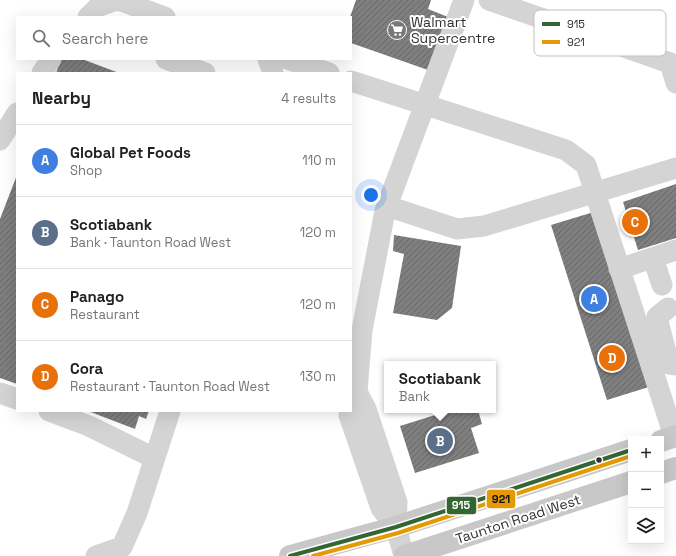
<!DOCTYPE html>
<html lang="en">
<head>
<meta charset="utf-8">
<style>
  :root { --surface:#fff; --page:#f6f6f6; --text:#202124; --muted:#757577; --line:#e0e0e0; --accent:#d93025 }
  body { margin:0; font-family:"Space Grotesk",sans-serif; background:var(--page); color:var(--text) }
  .controls { position:absolute; right:12px; bottom:12px; display:grid; overflow:hidden; border-radius:0px; box-shadow:0 4px 16px #0002 }
  .controls button { width:36px; height:36px; display:grid; place-items:center; padding:0; border:0; border-bottom:1px solid var(--line); background:var(--surface); color:var(--text); font:20px sans-serif }
  .you { position:absolute; left:371px; top:195px; width:14px; height:14px; margin:-10px; border:3px solid #fff; border-radius:50%; background:#1a73e8; box-shadow:0 0 0 6px #1a73e833 }
  .badge { display:grid; place-items:center; width:26px; height:26px; border-radius:50%; background:var(--accent); color:#fff; font-size:13px; font-weight:700 }
  .pin { position:absolute; translate:-50% -50%; border:2px solid #fff; box-shadow:0 1px 4px #0006 }
  .popup { position:absolute; left:384px; top:361px; width:112px; height:52px; box-sizing:border-box; display:grid; place-content:center; border-radius:0px; background:var(--surface); filter:drop-shadow(0 1px 3px #0005); font-size:13px; white-space:nowrap; color:var(--muted) }
  .popup b { font-size:15px; color:var(--text) }
  .popup::after { content:''; position:absolute; left:50%; top:100%; margin-left:-8px; border:8px solid transparent; border-top-color:var(--surface) }
  .list { margin:0; padding:0; list-style:none }
  h2 { display:flex; justify-content:space-between; align-items:center; height:52px; margin:0; padding:0 16px; font-size:17px }
  h2 small { font-size:13px; font-weight:400; color:var(--muted) }
  .list li { display:grid; grid-template-columns:26px 1fr auto; gap:12px; align-items:center; box-sizing:border-box; height:72px; padding:0 16px; border-top:1px solid var(--line) }
  .list b { display:block; font-size:15px; white-space:nowrap }
  .list p { margin:0; font-size:13px; white-space:nowrap; color:var(--muted) }
  .list em { font-size:13px; font-style:normal; color:var(--muted) }
  .icon { flex:none; width:22px; height:22px; fill:none; stroke:currentColor; stroke-width:2; stroke-linecap:round; stroke-linejoin:round }
  .map { position:relative; flex:none; width:676px; height:556px; overflow:hidden }
  .search { position:absolute; background:var(--surface); box-shadow:0 4px 16px #0002; left:16px; top:16px; width:336px; height:44px; display:flex; align-items:center; gap:10px; box-sizing:border-box; padding:0 14px; border-radius:0px; color:var(--muted); font-size:15px }
  .panel { position:absolute; background:var(--surface); box-shadow:0 4px 16px #0002; left:16px; top:72px; width:336px; height:340px; border-radius:0px }
  .map>svg:first-child { display:block }
  .building { fill:url(#building-hatch) }
  .lines { fill:none; stroke-linecap:round; stroke-linejoin:round }
  .minor { stroke:#d4d4d4; stroke-width:21 }
  .major { stroke:#c8c8c8; stroke-width:22 }
  .bus-1-casing { stroke:#fff; stroke-width:7 }
  .bus-2-casing { stroke:#fff; stroke-width:7 }
  .bus-1 { stroke:#363; stroke-width:4 }
  .bus-2 { stroke:#e39a05; stroke-width:4 }
  .bus-dot { fill:#303030; stroke:#fff; stroke-width:1.5 }
  .labels { text-anchor:middle; dominant-baseline:central; stroke-width:4; stroke-linejoin:round; paint-order:stroke }
  .poi-label { font-size:14px; fill:#303030; stroke:#fff; text-anchor:start }
  .street-label { font-size:14px; fill:#303030; stroke:#fff }
  .key { fill:#fff; stroke:#c1c1c1; stroke-width:1 }
  .key-label { font-size:11px; fill:#303030 }
  .line-badge { stroke:#fff; stroke-width:1.5 }
  .badge-label { font-size:11px; text-anchor:middle; font-weight:bold; fill:#fff }
  .pale-badge-label { font-size:11px; text-anchor:middle; font-weight:bold; fill:#111 }
</style>
</head>
<body>
<div class="map">
<svg width="676" height="556" viewBox="0 0 676 556">
  <defs>
    <pattern id="building-hatch" width="6" height="6" patternUnits="userSpaceOnUse"><rect width="6" height="6" fill="#7f7f7f"/><path d="M-1 1l2-2M0 6l6-6M5 7l2-2" fill="none" stroke="#686868"/></pattern>
  </defs>
  <rect width="100%" height="100%" fill="#fff"/>
  <path class="building" d="M 356,0 L 431,0 L 428,9 L 448,17 L 428,70 L 351,43 L 350,17 Z
    M 61,59 L 82,59 L 119,73 L 56,73 Z
    M 17,175 L 17,384 L 0,378 L 0,219 Z
    M 676,184 L 676,238 L 638,250 L 623,202 Z
    M 597,211 L 652,386 L 607,400 L 551,225 Z
    M 394,235 L 461,246 L 452,308 L 437,320 L 393,313 L 404,254 L 393,251 Z
    M 451,410 L 478,410 L 482,424 L 471,428 L 479,453 L 415,473 L 400,426 Z
    M 88,411 L 149,411 L 146,419 L 139,416 L 135,429 Z"/>
  <g class="lines">
    <path class="minor" d="M 118,0 L 165,17
      M 489,0 L 670,63 L 676,83
      M 88,17 L 99,6 L 117,0
      M 166,59 L 205,73
      M 268,59 L 273,73
      M 287,59 L 329,73
      M 42,73 L 51,59
      M 351,81 L 566,150 L 586,165 L 674,436
      M 0,140 L 17,113
      M 387,206 L 457,229 L 484,226 L 676,168
      M 653,258 L 662,285
      M 619,269 L 676,250
      M 668,308 L 657,317 L 669,364 L 676,365
      M 357,392 L 366,409 L 397,502 L 396,527 L 404,556
      M 0,393 L 17,399
      M 351,408 L 357,392 L 362,330 L 385,211 L 464,0
      M 49,411 L 89,426 L 154,458
      M 350,411 L 349,415 L 381,508 L 396,527
      M 96,556 L 122,547 L 137,513 L 170,411"/>
    <path class="major" d="M 661,441 L 676,436
      M 661,473 L 676,468
      M 290,556 L 396,527 L 631,450
      M 405,556 L 631,482"/>
    <defs>
      <path id="bus-1" d="M 290,556 L 396,527 L 631,450"/>
      <path id="bus-2" d="M 313,556 L 398,533 L 631,456"/>
    </defs>
    <use href="#bus-1" class="bus-1-casing"/>
    <use href="#bus-2" class="bus-2-casing"/>
    <use href="#bus-1" class="bus-1"/>
    <use href="#bus-2" class="bus-2"/>
  </g>
  <defs>
    <symbol id="supermarket-disc" viewBox="-11 -11 22 22"><circle r="9.5" fill="#787878" stroke="#fff"/><path d="M-6-5.5h2.5l.6 2H6L4.5 2H-2.5L-4.4-4H-6ZM-1.5 3.2a1.3 1.3 0 1 0 .1 0ZM3 3.2a1.3 1.3 0 1 0 .1 0Z" fill="#fff"/></symbol>
  </defs>
  <g fill-rule="evenodd">
    <use href="#supermarket-disc" x="386" y="19" width="22" height="22"/>
  </g>
  <circle class="bus-dot" cx="599" cy="460" r="3.5"/>
  <g class="labels">
    <g class="poi-label">
      <text x="411" y="22">Walmart<tspan x="411" dy="16">Supercentre</tspan></text>
    </g>
    <g class="street-label">
      <text transform="translate(518 519) rotate(-18)">Taunton Road West</text>
    </g>
  </g>
  <rect x="534" y="10" width="132" height="46" rx="6" class="key"/>
  <rect x="542" y="22" width="18" height="4" fill="#363"/>
  <rect x="542" y="40" width="18" height="4" fill="#e39a05"/>
  <g class="key-label">
    <text x="567" y="28">915</text>
    <text x="567" y="46">921</text>
  </g>
  <g class="line-badge">
    <rect x="486" y="489" width="30" height="20" rx="4" fill="#e39a05"/>
    <rect x="446" y="496" width="31" height="19" rx="4" fill="#363"/>
  </g>
  <g class="badge-label">
    <text x="461" y="509">915</text>
  </g>
  <g class="pale-badge-label">
    <text x="501" y="503">921</text>
  </g>
</svg>
<div class="controls">
<button>+</button>
<button>−</button>
<button><svg class="icon" aria-label="layers" viewBox="0 0 24 24"><path d="M12 4l9 5-9 5-9-5zM3 14l9 5 9-5"/></svg></button>
</div>
<div class="you"></div>
<div class="pin badge" style="left:594px;top:299px;background:#3f7fe0">A</div>
<div class="pin badge" style="left:440px;top:441px;background:#5c6f8a">B</div>
<div class="popup"><b>Scotiabank</b>Bank</div>
<div class="pin badge" style="left:635px;top:222px;background:#e8710a">C</div>
<div class="pin badge" style="left:612px;top:358px;background:#e8710a">D</div>
<div class="search"><svg class="icon" aria-label="search" viewBox="0 0 24 24"><circle cx="10" cy="10" r="6"/><path d="M15 15l6 6"/></svg>Search here</div>
<section class="panel">
<h2>Nearby<small>4 results</small></h2>
<ul class="list">
<li><span class="badge" style="background:#3f7fe0">A</span><div><b>Global Pet Foods</b><p>Shop</p></div><em>110 m</em></li>
<li><span class="badge" style="background:#5c6f8a">B</span><div><b>Scotiabank</b><p>Bank · Taunton Road West</p></div><em>120 m</em></li>
<li><span class="badge" style="background:#e8710a">C</span><div><b>Panago</b><p>Restaurant</p></div><em>120 m</em></li>
<li><span class="badge" style="background:#e8710a">D</span><div><b>Cora</b><p>Restaurant · Taunton Road West</p></div><em>130 m</em></li>
</ul>
</section>
</div>
</body>
</html>
